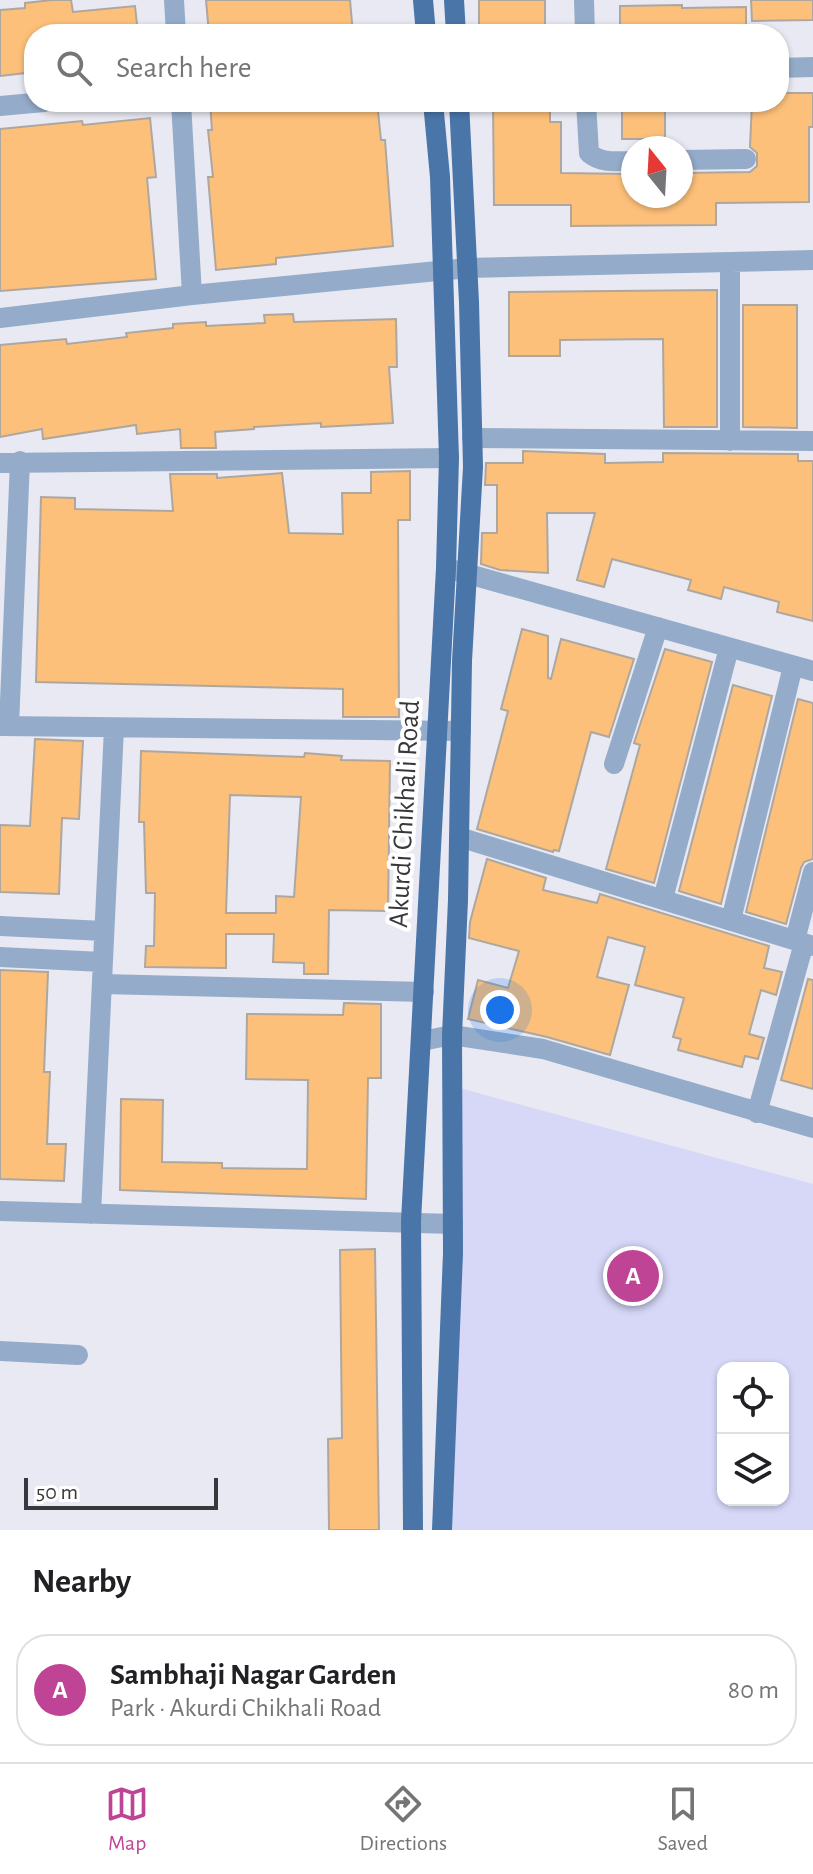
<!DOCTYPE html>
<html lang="en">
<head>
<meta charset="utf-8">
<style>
  :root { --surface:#fff; --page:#f6f6f6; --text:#202124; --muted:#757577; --line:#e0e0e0; --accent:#bf4496 }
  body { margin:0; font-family:"Alegreya Sans",sans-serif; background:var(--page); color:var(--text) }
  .controls { position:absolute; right:24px; bottom:24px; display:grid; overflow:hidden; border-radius:16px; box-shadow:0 2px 6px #0004 }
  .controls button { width:72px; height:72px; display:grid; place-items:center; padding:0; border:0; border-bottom:2px solid var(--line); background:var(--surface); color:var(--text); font:40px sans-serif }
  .compass { position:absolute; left:621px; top:136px; width:72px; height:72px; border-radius:50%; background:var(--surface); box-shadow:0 2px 6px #0004; rotate:342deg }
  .scale { position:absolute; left:24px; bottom:20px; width:194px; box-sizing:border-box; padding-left:8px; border:4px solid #38383c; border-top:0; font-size:22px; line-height:28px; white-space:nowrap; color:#38383c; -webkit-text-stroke:6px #fff; paint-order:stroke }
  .you { position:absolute; left:500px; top:1010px; width:28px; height:28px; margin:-20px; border:6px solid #fff; border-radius:50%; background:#1a73e8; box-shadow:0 0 0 12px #1a73e833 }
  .badge { display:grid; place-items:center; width:52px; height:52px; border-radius:50%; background:var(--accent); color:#fff; font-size:26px; font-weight:700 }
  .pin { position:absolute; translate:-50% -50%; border:4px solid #fff; box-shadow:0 2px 8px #0006 }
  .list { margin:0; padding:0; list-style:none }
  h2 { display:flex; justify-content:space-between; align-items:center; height:104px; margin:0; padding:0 32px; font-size:34px }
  h2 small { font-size:26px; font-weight:400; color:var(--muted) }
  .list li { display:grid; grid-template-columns:52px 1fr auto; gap:24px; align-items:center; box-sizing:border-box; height:112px; margin:0 16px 16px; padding:0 16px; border:2px solid var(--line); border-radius:32px }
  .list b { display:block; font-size:30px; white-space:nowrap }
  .list p { margin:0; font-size:26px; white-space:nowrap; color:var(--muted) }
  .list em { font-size:26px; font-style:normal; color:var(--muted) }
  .icon { flex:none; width:44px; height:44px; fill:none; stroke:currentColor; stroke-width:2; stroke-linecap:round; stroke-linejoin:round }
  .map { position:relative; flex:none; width:813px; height:1530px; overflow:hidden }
  .search { position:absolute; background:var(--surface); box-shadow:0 2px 6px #0004; left:24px; right:24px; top:24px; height:88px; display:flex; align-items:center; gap:20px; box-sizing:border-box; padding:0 28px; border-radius:32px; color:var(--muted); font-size:30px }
  .sheet { height:232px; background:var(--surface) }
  nav { display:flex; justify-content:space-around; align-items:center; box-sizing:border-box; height:112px; border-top:2px solid var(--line); background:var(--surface); font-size:22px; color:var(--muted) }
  nav a { display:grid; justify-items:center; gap:4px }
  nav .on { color:var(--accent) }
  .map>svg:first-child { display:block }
  .green { fill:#d7d8f8; fill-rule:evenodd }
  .building { fill:#fcc07a; stroke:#aea7a0; stroke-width:2; fill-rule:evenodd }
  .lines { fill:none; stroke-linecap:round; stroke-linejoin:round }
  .minor { stroke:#94acc9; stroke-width:20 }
  .major { stroke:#4a75a9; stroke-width:20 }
  .labels { text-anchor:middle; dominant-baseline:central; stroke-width:8; stroke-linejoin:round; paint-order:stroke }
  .street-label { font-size:28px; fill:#38383c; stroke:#fff }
</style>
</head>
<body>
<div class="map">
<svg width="813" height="1530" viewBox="0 0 813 1530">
  <rect width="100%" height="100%" fill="#e9e9f3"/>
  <path class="green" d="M 456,1087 L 813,1184 L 813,1530 L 449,1530 ZM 723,1368 L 783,1368 L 783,1500 L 723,1500 Z"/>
  <path class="building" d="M 52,0 L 71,0 L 73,12 L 135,6 L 138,34 L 34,34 L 34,72 L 0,76 L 0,10 L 25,8 L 25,3 Z
    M 206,0 L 350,0 L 353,34 L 209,34 Z
    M 479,0 L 545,0 L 545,34 L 479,34 Z
    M 751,0 L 813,0 L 813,20 L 752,21 Z
    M 682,5 L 682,8 L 746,7 L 746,34 L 620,34 L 620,6 Z
    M 779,93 L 813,93 L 813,127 L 809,127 L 809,202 L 716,203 L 716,225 L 571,226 L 571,205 L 494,205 L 493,102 L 550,102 L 550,122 L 561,122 L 561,173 L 633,174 L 633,196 L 681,196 L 681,173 L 750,172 L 757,166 L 757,153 L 750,147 L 752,102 L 779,102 Z
    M 210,102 L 377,102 L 381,140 L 385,140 L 393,246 L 276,258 L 276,264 L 216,270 L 208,177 L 213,177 L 208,130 L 212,130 Z
    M 622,102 L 665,102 L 665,139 L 622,139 Z
    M 150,118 L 156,177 L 147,178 L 156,279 L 0,291 L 0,129 L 82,121 L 83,125 Z
    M 717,290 L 717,427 L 664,427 L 663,339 L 560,340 L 560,356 L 509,356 L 509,292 Z
    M 743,305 L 797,305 L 797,428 L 743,427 Z
    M 293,314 L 294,322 L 396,319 L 397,367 L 389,367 L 393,423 L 321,427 L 321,423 L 254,427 L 254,429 L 215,432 L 216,448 L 181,448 L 180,429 L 137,434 L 136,425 L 43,439 L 42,429 L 0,437 L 0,345 L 66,339 L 67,344 L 127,337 L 126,333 L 173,328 L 173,324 L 206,322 L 206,326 L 265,323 L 264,315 Z
    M 523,451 L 605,454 L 605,463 L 663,462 L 663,453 L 798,454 L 798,461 L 813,461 L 813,621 L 777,612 L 779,602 L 724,587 L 721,599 L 688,590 L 691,580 L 612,559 L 604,587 L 577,580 L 595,513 L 547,513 L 548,573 L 500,570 L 481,564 L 482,533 L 497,533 L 497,485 L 485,485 L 486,463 L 523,463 Z
    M 410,471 L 410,520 L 398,520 L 399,717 L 343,717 L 343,689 L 36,682 L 41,497 L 75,498 L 75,509 L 173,511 L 170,474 L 217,474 L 217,478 L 282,473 L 289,533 L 343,534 L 342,493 L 371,493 L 371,472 Z
    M 522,629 L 548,636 L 548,678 L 551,679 L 561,639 L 634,659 L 609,737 L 591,732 L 559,851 L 554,850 L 553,852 L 477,829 L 508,711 L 501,709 Z
    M 665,649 L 712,662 L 654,883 L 606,869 L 640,745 L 634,743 Z
    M 733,685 L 772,696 L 721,904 L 679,891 Z
    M 798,699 L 813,703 L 813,859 L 804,862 L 801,868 L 786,924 L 746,912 Z
    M 35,739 L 83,741 L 79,819 L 62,818 L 59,894 L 0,892 L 0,825 L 30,826 Z
    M 141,751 L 304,757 L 305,753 L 342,756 L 341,760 L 390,761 L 388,911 L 329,910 L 328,974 L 304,974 L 304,963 L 273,962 L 274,934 L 226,934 L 226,968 L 145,967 L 146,946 L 154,946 L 155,893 L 146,893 L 144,822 L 139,822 ZM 230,795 L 301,797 L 294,897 L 276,896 L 276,913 L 226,913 Z
    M 487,859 L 546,878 L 543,890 L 597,903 L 600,894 L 769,946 L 764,968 L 782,972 L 776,995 L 761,990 L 749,1034 L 764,1038 L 758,1059 L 745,1056 L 742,1067 L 678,1050 L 681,1039 L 673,1037 L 684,998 L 635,985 L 645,947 L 608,937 L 597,977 L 629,985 L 610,1055 L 547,1037 L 468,1019 L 478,980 L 508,988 L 519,951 L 469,938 L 470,922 Z
    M 0,970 L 48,972 L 44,1072 L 50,1072 L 47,1144 L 66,1144 L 64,1181 L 0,1179 Z
    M 808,979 L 813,980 L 813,1089 L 781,1080 Z
    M 344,1003 L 381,1004 L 381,1078 L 368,1078 L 366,1199 L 120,1190 L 121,1099 L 163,1100 L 162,1162 L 222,1163 L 222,1168 L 307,1169 L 308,1080 L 246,1079 L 247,1014 L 343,1015 Z
    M 375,1249 L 379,1530 L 329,1530 L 328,1439 L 342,1438 L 340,1250 Z"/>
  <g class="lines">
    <path class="minor" d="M 174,0 L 176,34
      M 584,0 L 585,34
      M 779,68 L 813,67
      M 181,102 L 192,295
      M 586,102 L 589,153 C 602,164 617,161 633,161
      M 0,106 L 44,102
      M 681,160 L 746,159
      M 730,262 L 730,441
      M 0,318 L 192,295 L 468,268 L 813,260
      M 472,438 L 813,441
      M 0,463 L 449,458
      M 454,570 L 813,671
      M 0,726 L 461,731
      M 9,726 L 20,461
      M 614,764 L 658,627
      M 459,837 L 813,946
      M 663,899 L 729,648
      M 731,920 L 793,666
      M 0,926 L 104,931
      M 795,940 L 813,872
      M 0,957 L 102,962
      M 102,984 L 424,992
      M 422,1041 L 452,1035 L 543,1049 L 813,1128
      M 757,1113 L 804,943
      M 0,1211 L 453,1224
      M 91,1214 L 114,728
      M 0,1351 L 78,1355"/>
    <path class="major" d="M 423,0 L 426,34
      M 454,0 L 456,34
      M 413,1530 L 411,1221 L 446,568 L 449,458 L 440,177 L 433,102
      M 442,1530 L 453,1253 L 452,1035 L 458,900 L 462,661 L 473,467 L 469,302 L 459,102"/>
  </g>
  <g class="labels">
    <g class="street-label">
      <text transform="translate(405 814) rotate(-87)">Akurdi Chikhali Road</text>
    </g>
  </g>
</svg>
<div class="controls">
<button><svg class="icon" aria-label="locate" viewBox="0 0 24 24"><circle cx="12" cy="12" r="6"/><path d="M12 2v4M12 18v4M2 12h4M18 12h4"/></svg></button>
<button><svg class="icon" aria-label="layers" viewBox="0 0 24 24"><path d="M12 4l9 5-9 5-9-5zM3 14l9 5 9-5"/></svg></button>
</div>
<svg class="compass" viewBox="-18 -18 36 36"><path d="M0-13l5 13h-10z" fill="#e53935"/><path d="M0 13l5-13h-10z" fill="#757577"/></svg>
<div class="scale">50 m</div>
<div class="you"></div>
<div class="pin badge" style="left:633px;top:1276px">A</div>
<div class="search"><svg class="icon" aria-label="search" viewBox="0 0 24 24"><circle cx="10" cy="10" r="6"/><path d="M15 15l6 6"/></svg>Search here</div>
</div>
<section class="sheet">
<h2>Nearby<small></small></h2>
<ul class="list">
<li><span class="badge">A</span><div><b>Sambhaji Nagar Garden</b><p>Park · Akurdi Chikhali Road</p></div><em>80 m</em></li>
</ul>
</section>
<nav>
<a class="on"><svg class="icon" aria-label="map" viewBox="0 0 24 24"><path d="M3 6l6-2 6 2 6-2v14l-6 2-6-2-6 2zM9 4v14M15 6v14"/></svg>Map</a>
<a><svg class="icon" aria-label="directions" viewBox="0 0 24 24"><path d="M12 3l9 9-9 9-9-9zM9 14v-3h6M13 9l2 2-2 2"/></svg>Directions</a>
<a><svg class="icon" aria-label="saved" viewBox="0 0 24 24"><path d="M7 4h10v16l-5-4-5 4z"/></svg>Saved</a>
</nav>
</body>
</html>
